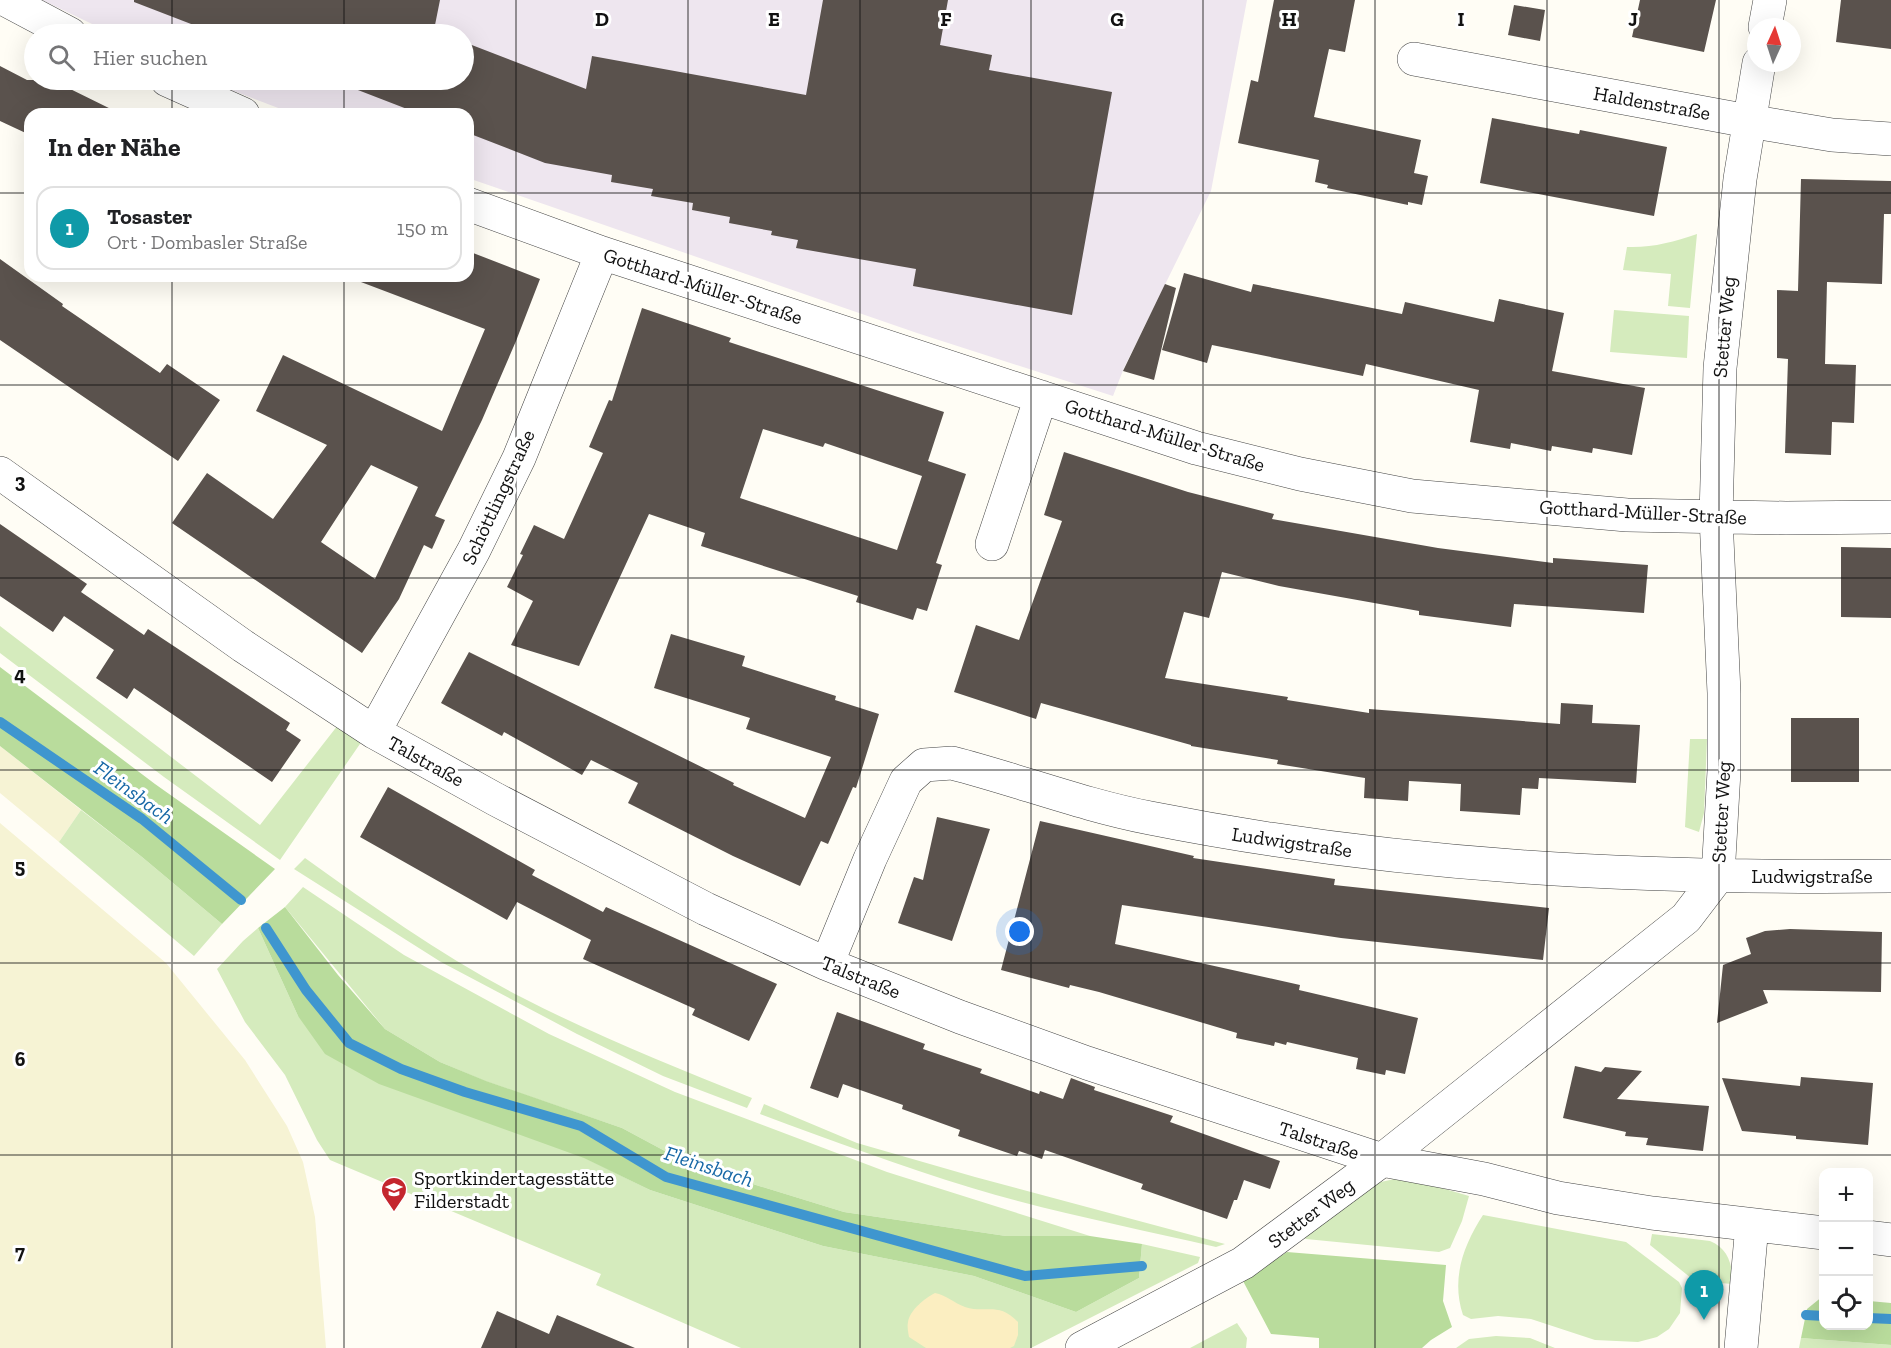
<!DOCTYPE html>
<html lang="de">
<head>
<meta charset="utf-8">
<style>
  :root { --surface:#fff; --page:#f6f6f6; --text:#202124; --muted:#757577; --line:#e0e0e0; --accent:#db2777 }
  body { margin:0; font-family:"Zilla Slab",serif; background:var(--page); color:var(--text) }
  .controls { position:absolute; right:18px; bottom:18px; display:grid; overflow:hidden; border-radius:12px; box-shadow:0 6px 24px #0002 }
  .controls button { width:54px; height:54px; display:grid; place-items:center; padding:0; border:0; border-bottom:2px solid var(--line); background:var(--surface); color:var(--text); font:30px sans-serif }
  .compass { position:absolute; left:1747px; top:18px; width:54px; height:54px; border-radius:50%; background:var(--surface); box-shadow:0 6px 24px #0002; rotate:3deg }
  .you { position:absolute; left:1020px; top:932px; width:21px; height:21px; margin:-15px; border:4px solid #fff; border-radius:50%; background:#1a73e8; box-shadow:0 0 0 9px #1a73e833 }
  .badge { display:grid; place-items:center; width:39px; height:39px; border-radius:50%; background:var(--accent); color:#fff; font-size:20px; font-weight:700 }
  .pin { position:absolute; translate:-50% -50px; filter:drop-shadow(0 2px 3px #0008) }
  .pin::after { content:''; position:absolute; top:32px; width:21px; height:18px; background:inherit; clip-path:polygon(0 0,100% 0,50% 100%) }
  .list { margin:0; padding:0; list-style:none }
  h2 { display:flex; justify-content:space-between; align-items:center; height:78px; margin:0; padding:0 24px; font-size:26px }
  h2 small { font-size:20px; font-weight:400; color:var(--muted) }
  .list li { display:grid; grid-template-columns:39px 1fr auto; gap:18px; align-items:center; box-sizing:border-box; height:84px; margin:0 12px 12px; padding:0 12px; border:2px solid var(--line); border-radius:18px }
  .list b { display:block; font-size:22px; white-space:nowrap }
  .list p { margin:0; font-size:20px; white-space:nowrap; color:var(--muted) }
  .list em { font-size:20px; font-style:normal; color:var(--muted) }
  .icon { flex:none; width:33px; height:33px; fill:none; stroke:currentColor; stroke-width:2; stroke-linecap:round; stroke-linejoin:round }
  .map { position:relative; flex:none; width:1891px; height:1348px; overflow:hidden }
  .search { position:absolute; background:var(--surface); box-shadow:0 6px 24px #0002; left:24px; top:24px; width:450px; height:66px; display:flex; align-items:center; gap:15px; box-sizing:border-box; padding:0 21px; border-radius:33px; color:var(--muted); font-size:22px }
  .panel { position:absolute; background:var(--surface); box-shadow:0 6px 24px #0002; left:24px; top:108px; width:450px; height:174px; border-radius:18px }
  .map>svg:first-child { display:block }
  .industrial { fill:#eee6ef }
  .farmland { fill:#f6f3d4 }
  .green { fill:#d5ebbd }
  .forest { fill:#b9dc9c }
  .sand { fill:#fbeec1 }
  .lines { fill:none; stroke-linecap:round; stroke-linejoin:round }
  .stream { stroke:#3f96cf; stroke-width:10 }
  .building { fill:#5a524d; fill-rule:evenodd }
  .minor-casing { stroke:#444; stroke-width:34 }
  .minor { stroke:#fff; stroke-width:33 }
  .grid { fill:none; stroke:#111; stroke-width:1.5; stroke-opacity:0.55 }
  .labels { text-anchor:middle; dominant-baseline:central; stroke-width:6; stroke-linejoin:round; paint-order:stroke }
  .street-label { font-size:20px; fill:#111; stroke:#fff }
  .poi-label { font-size:20px; fill:#111; stroke:#fff; text-anchor:start }
  .water-label { font-size:21px; font-style:italic; fill:#1768a6; stroke:#fff }
  .grid-label { font-size:20px; text-anchor:middle; font-weight:bold; fill:#111; stroke:#fff; stroke-width:6; stroke-linejoin:round; paint-order:stroke }
</style>
</head>
<body>
<div class="map">
<svg width="1891" height="1348" viewBox="0 0 1891 1348">
  <rect width="100%" height="100%" fill="#fffdf5"/>
  <path class="industrial" d="M 42,0 L 1247,0 L 1211,191 L 1124,368 L 1113,396 L 917,333 L 468,178 L 468,114 L 294,114 L 205,80 L 464,80 L 464,34 L 113,34 Z"/>
  <path class="farmland" d="M 0,746 L 81,810 L 59,842 L 0,793 Z
    M 0,823 L 166,963 L 245,1060 L 287,1126 L 303,1162 L 315,1217 L 326,1348 L 0,1348 Z"/>
  <path class="green" d="M 1697,234 L 1690,308 L 1668,306 L 1671,274 L 1623,270 L 1627,247 C 1652,248 1673,242 1697,234 Z
    M 1614,310 L 1689,316 L 1687,358 L 1610,352 Z
    M 0,626 L 260,825 L 338,725 L 362,741 L 280,860 L 164,777 L 0,653 Z
    M 1690,739 L 1707,739 L 1704,813 L 1699,832 L 1685,827 Z
    M 81,810 L 142,857 L 222,924 L 194,956 L 59,842 Z
    M 305,858 C 375,908 446,959 523,998 C 597,1036 674,1067 752,1098 L 747,1108 L 663,1076 L 577,1034 L 441,962 L 294,869 Z
    M 303,887 L 404,955 L 549,1034 L 675,1092 L 887,1172 L 1090,1236 L 1006,1236 L 844,1212 L 691,1165 L 622,1128 L 485,1081 L 440,1062 L 385,1029 L 285,907 Z
    M 258,928 L 298,1016 L 650,1190 L 823,1246 L 974,1276 L 1076,1312 L 1139,1278 L 1142,1244 L 1200,1257 L 1198,1263 L 1031,1348 L 741,1348 L 596,1285 L 601,1274 L 330,1160 L 317,1140 L 285,1075 L 245,1022 L 217,969 L 243,941 Z
    M 764,1104 L 857,1143 L 975,1177 L 1225,1244 L 1216,1247 C 1135,1228 1052,1212 972,1188 C 900,1166 830,1140 760,1114 Z
    M 1404,1177 L 1469,1196 L 1462,1221 L 1450,1248 L 1439,1252 L 1306,1239 L 1301,1235 L 1376,1183 Z
    M 1483,1215 L 1626,1242 L 1679,1282 L 1682,1288 L 1680,1313 L 1669,1329 L 1657,1337 L 1638,1342 L 1595,1340 L 1531,1319 L 1498,1316 L 1471,1319 L 1463,1315 C 1451,1279 1463,1246 1483,1215 Z
    M 1652,1234 L 1710,1241 C 1729,1249 1733,1266 1732,1284 L 1698,1281 L 1691,1278 L 1650,1245 Z
    M 1237,1323 L 1247,1338 L 1246,1348 L 1190,1348 Z
    M 1496,1336 L 1530,1338 L 1555,1348 L 1456,1348 L 1469,1339 Z
    M 1801,1338 L 1891,1345 L 1891,1348 L 1799,1348 Z"/>
  <path class="forest" d="M 0,667 L 155,784 L 275,869 L 222,924 L 142,857 L 0,746 Z
    M 285,907 L 338,975 L 385,1029 L 440,1062 L 486,1081 L 622,1128 L 691,1165 L 844,1212 L 1006,1236 L 1090,1236 L 1142,1244 L 1139,1278 L 1076,1312 L 974,1276 L 823,1246 L 650,1190 L 584,1158 L 379,1084 L 325,1054 L 298,1016 L 258,928 Z
    M 1287,1252 L 1446,1265 L 1443,1301 L 1452,1327 L 1431,1340 L 1422,1348 L 1319,1348 L 1319,1338 L 1271,1334 L 1243,1281 Z
    M 1823,1296 L 1824,1326 L 1868,1326 L 1869,1301 L 1891,1303 L 1891,1345 L 1801,1338 L 1807,1309 Z"/>
  <path class="sand" d="M 935,1293 C 946,1295 954,1303 965,1307 C 986,1314 998,1301 1018,1322 L 1018,1335 L 1014,1346 L 1010,1348 L 926,1348 L 909,1337 C 908,1332 907,1326 908,1322 C 910,1310 925,1298 935,1293 Z"/>
  <g class="lines">
    <path class="stream" d="M 0,722 L 142,819 L 241,900
      M 266,928 L 306,990 L 349,1043 L 401,1069 L 465,1092 L 581,1126 L 666,1177 L 1025,1276 L 1142,1266
      M 1806,1315 L 1824,1316
      M 1868,1318 L 1891,1319"/>
  </g>
  <path class="building" d="M 134,0 L 440,0 L 434,30 L 445,34 L 217,34 L 134,2 Z
    M 823,0 L 948,0 L 940,45 L 992,55 L 989,70 L 1112,92 L 1072,315 L 913,286 L 916,269 L 796,248 L 798,240 L 771,235 L 772,231 L 729,223 L 730,217 L 692,210 L 693,203 L 651,196 L 653,189 L 611,182 L 612,175 L 545,163 L 468,133 L 468,114 L 420,114 L 332,80 L 464,80 L 464,42 L 586,89 L 592,56 L 806,95 Z
    M 1274,0 L 1355,0 L 1345,52 L 1329,49 L 1314,117 L 1421,140 L 1414,173 L 1428,176 L 1422,205 L 1408,202 L 1408,205 L 1327,188 L 1328,185 L 1315,182 L 1319,160 L 1238,143 L 1251,80 L 1258,82 Z
    M 1640,0 L 1716,0 L 1704,52 L 1632,37 Z
    M 1841,0 L 1891,0 L 1891,49 L 1836,42 Z
    M 1514,5 L 1545,10 L 1540,41 L 1508,35 Z
    M 0,66 L 27,80 L 52,80 L 121,114 L 30,114 L 30,135 L 0,121 Z
    M 1492,118 L 1579,134 L 1580,130 L 1667,147 L 1654,216 L 1480,183 Z
    M 1801,179 L 1891,181 L 1891,214 L 1884,214 L 1882,284 L 1827,282 L 1825,364 L 1856,365 L 1854,423 L 1832,422 L 1831,455 L 1785,453 L 1788,359 L 1777,358 L 1777,290 L 1798,291 Z
    M 468,251 L 540,279 L 516,341 L 482,420 L 435,516 L 445,520 L 432,549 L 424,545 L 399,599 L 362,653 L 172,523 L 207,473 L 273,519 L 327,445 L 256,411 L 283,355 L 442,431 L 485,329 L 353,279 L 353,276 L 468,276 ZM 371,465 L 418,487 L 375,579 L 321,542 Z
    M 0,259 L 63,304 L 62,306 L 160,373 L 167,364 L 220,400 L 178,461 L 0,340 Z
    M 1184,273 L 1251,292 L 1253,284 L 1402,314 L 1405,302 L 1494,322 L 1499,299 L 1564,313 L 1552,371 L 1645,388 L 1632,455 L 1593,448 L 1592,453 L 1552,446 L 1551,451 L 1511,443 L 1510,449 L 1470,442 L 1479,390 L 1366,364 L 1363,376 L 1212,345 L 1207,363 L 1162,350 Z
    M 1165,284 L 1176,288 L 1154,380 L 1123,371 Z
    M 642,308 L 731,338 L 729,342 L 944,412 L 928,461 L 966,474 L 936,563 L 942,565 L 927,611 L 917,608 L 913,620 L 856,602 L 858,596 L 701,546 L 705,533 L 649,514 L 579,666 L 511,645 L 533,601 L 507,587 L 523,555 L 520,554 L 534,525 L 564,539 L 603,453 L 589,447 L 609,400 L 612,401 ZM 763,429 L 823,447 L 825,443 L 922,476 L 897,550 L 740,498 Z
    M 1064,452 L 1188,492 L 1274,514 L 1272,519 L 1438,548 L 1553,563 L 1553,558 L 1648,565 L 1644,613 L 1514,604 L 1511,627 L 1419,615 L 1419,611 L 1279,586 L 1222,572 L 1209,618 L 1184,612 L 1165,678 L 1288,697 L 1287,700 L 1369,713 L 1369,709 L 1560,724 L 1561,703 L 1593,705 L 1592,723 L 1640,725 L 1636,783 L 1539,778 L 1538,789 L 1522,788 L 1520,815 L 1460,811 L 1461,784 L 1409,781 L 1408,801 L 1364,798 L 1365,778 L 1277,764 L 1278,760 L 1191,746 L 1191,745 L 1041,703 L 1036,719 L 954,692 L 976,625 L 1019,640 L 1062,521 L 1044,515 Z
    M 0,524 L 87,584 L 81,592 L 144,635 L 148,629 L 290,723 L 286,730 L 301,740 L 272,782 L 134,688 L 127,699 L 96,678 L 114,650 L 64,616 L 53,632 L 0,596 Z
    M 1841,547 L 1891,548 L 1891,618 L 1841,617 Z
    M 671,634 L 745,656 L 742,666 L 836,696 L 835,700 L 879,714 L 856,788 L 853,787 L 828,844 L 821,841 L 800,886 L 733,856 L 628,803 L 638,783 L 591,760 L 582,775 L 504,732 L 502,736 L 441,703 L 469,652 L 734,783 L 733,785 L 805,818 L 831,757 L 746,729 L 750,718 L 654,688 Z
    M 1791,718 L 1859,718 L 1859,782 L 1791,782 Z
    M 388,787 L 535,870 L 532,875 L 603,912 L 606,907 L 777,984 L 749,1041 L 692,1015 L 695,1009 L 583,959 L 591,940 L 517,902 L 507,920 L 360,837 Z
    M 937,817 L 990,829 L 952,941 L 898,923 L 914,877 L 923,880 Z
    M 1040,821 L 1194,856 L 1193,858 L 1335,879 L 1334,885 L 1549,908 L 1543,960 L 1341,938 L 1122,905 L 1115,944 L 1300,985 L 1299,990 L 1418,1018 L 1405,1074 L 1386,1070 L 1385,1075 L 1356,1069 L 1358,1058 L 1287,1042 L 1286,1045 L 1275,1042 L 1274,1046 L 1236,1038 L 1237,1033 L 1099,992 L 1070,985 L 1069,988 L 1001,970 Z
    M 1790,929 L 1882,932 L 1881,992 L 1763,990 L 1768,1003 L 1717,1023 L 1723,965 L 1751,954 L 1746,938 L 1765,931 Z
    M 837,1012 L 925,1044 L 923,1049 L 982,1069 L 980,1073 L 1039,1094 L 1040,1091 L 1063,1099 L 1071,1078 L 1095,1087 L 1094,1090 L 1173,1116 L 1170,1122 L 1280,1161 L 1270,1189 L 1244,1180 L 1237,1200 L 1234,1200 L 1227,1219 L 1141,1189 L 1143,1184 L 1045,1150 L 1042,1159 L 1019,1151 L 1017,1156 L 958,1136 L 960,1130 L 902,1109 L 903,1105 L 843,1084 L 838,1098 L 810,1088 Z
    M 1575,1066 L 1601,1072 L 1605,1067 L 1642,1071 L 1617,1099 L 1709,1106 L 1703,1151 L 1646,1145 L 1648,1138 L 1625,1136 L 1626,1132 L 1563,1118 Z
    M 1801,1077 L 1873,1083 L 1868,1145 L 1796,1139 L 1796,1136 L 1742,1131 L 1722,1078 L 1800,1086 Z
    M 497,1311 L 549,1334 L 557,1315 L 635,1348 L 481,1348 Z"/>
  <g class="lines">
    <defs>
      <path id="minor" d="M 6,0 L 70,34
        M 1765,27 L 1770,0
        M 1414,59 L 1748,121 L 1832,135 L 1891,139
        M 167,80 L 243,114
        M 468,204 L 602,253 L 1196,448 L 1300,474 L 1412,496 L 1627,515 L 1786,518 L 1891,517
        M 0,473 L 243,646 L 374,732 L 495,799 L 706,909 L 827,964 L 960,1017 L 1087,1063 L 1382,1160 L 1484,1179 L 1558,1198 L 1652,1213 L 1824,1233
        M 992,544 L 1041,397
        M 374,732 L 474,550 L 519,458 L 602,253
        M 827,964 L 870,859 L 906,781 L 924,765 L 952,763 C 1018,780 1083,805 1150,818 C 1396,867 1641,879 1891,876
        M 1868,1237 L 1891,1240
        M 1082,1348 L 1243,1263 L 1382,1160 L 1686,918 L 1718,876 L 1724,771 L 1724,693 L 1716,517 L 1720,368 L 1740,179 L 1759,63
        M 1741,1348 L 1752,1225"/>
    </defs>
    <use href="#minor" class="minor-casing"/>
    <use href="#minor" class="minor"/>
  </g>
  <path class="grid" d="M 172,0 L 172,34M 344,0 L 344,34M 516,0 L 516,1348M 688,0 L 688,1348M 860,0 L 860,1348M 1031,0 L 1031,1348M 1203,0 L 1203,1348M 1375,0 L 1375,1348M 1547,0 L 1547,1348M 1719,0 L 1719,1348M 172,80 L 172,114M 344,80 L 344,114M 0,193 L 30,193M 468,193 L 1891,193M 172,276 L 172,1348M 344,276 L 344,1348M 0,385 L 1891,385M 0,578 L 1891,578M 0,770 L 1891,770M 0,963 L 1891,963M 0,1155 L 1891,1155"/>
  <defs>
    <symbol id="school-pin" viewBox="-11 -11 22 30"><path d="M0 17L-7.5 6A9.5 9.5 0 1 1 7.5 6Z" fill="#c4262e" stroke="#fff"/><path d="M0-5L7-2L0 1L-7-2ZM-4 1L0 2.5L4 1V4Q0 6-4 4Z" fill="#fff"/></symbol>
  </defs>
  <g fill-rule="evenodd">
    <use href="#school-pin" x="379" y="1175" width="30" height="40"/>
  </g>
  <g class="labels">
    <g class="street-label">
      <text transform="translate(1652 103) rotate(10)">Haldenstraße</text>
      <text transform="translate(703 286) rotate(18)">Gotthard-Müller-Straße</text>
      <text transform="translate(1724 327) rotate(-85)">Stetter Weg</text>
      <text transform="translate(1165 435) rotate(17)">Gotthard-Müller-Straße</text>
      <text transform="translate(498 497) rotate(-65)">Schöttlingstraße</text>
      <text transform="translate(1643 512) rotate(3)">Gotthard-Müller-Straße</text>
      <text transform="translate(426 761) rotate(29)">Talstraße</text>
      <text transform="translate(1721 812) rotate(-87)">Stetter Weg</text>
      <text transform="translate(1292 842) rotate(8)">Ludwigstraße</text>
      <text x="1812" y="876">Ludwigstraße</text>
      <text transform="translate(861 977) rotate(22)">Talstraße</text>
      <text transform="translate(1319 1140) rotate(18)">Talstraße</text>
      <text transform="translate(1311 1213) rotate(-37)">Stetter Weg</text>
    </g>
    <g class="poi-label">
      <text x="414" y="1178">Sportkindertagesstätte<tspan x="414" dy="23">Filderstadt</tspan></text>
    </g>
    <g class="water-label">
      <text transform="translate(134 792) rotate(36)">Fleinsbach</text>
      <text transform="translate(709 1166) rotate(18)">Fleinsbach</text>
    </g>
  </g>
  <g class="grid-label">
    <text x="602" y="26">D</text>
    <text x="774" y="26">E</text>
    <text x="946" y="26">F</text>
    <text x="1117" y="26">G</text>
    <text x="1289" y="26">H</text>
    <text x="1461" y="26">I</text>
    <text x="1633" y="26">J</text>
    <text x="20" y="488">3</text>
    <text x="20" y="681">4</text>
    <text x="20" y="873">5</text>
    <text x="20" y="1066">6</text>
    <text x="20" y="1259">7</text>
  </g>
</svg>
<div class="controls">
<button>+</button>
<button>−</button>
<button><svg class="icon" aria-label="locate" viewBox="0 0 24 24"><circle cx="12" cy="12" r="6"/><path d="M12 2v4M12 18v4M2 12h4M18 12h4"/></svg></button>
</div>
<svg class="compass" viewBox="-18 -18 36 36"><path d="M0-13l5 13h-10z" fill="#e53935"/><path d="M0 13l5-13h-10z" fill="#757577"/></svg>
<div class="you"></div>
<div class="pin badge" style="left:1704px;top:1320px;background:#0f9aa8">1</div>
<div class="search"><svg class="icon" aria-label="search" viewBox="0 0 24 24"><circle cx="10" cy="10" r="6"/><path d="M15 15l6 6"/></svg>Hier suchen</div>
<section class="panel">
<h2>In der Nähe<small></small></h2>
<ul class="list">
<li><span class="badge" style="background:#0f9aa8">1</span><div><b>Tosaster</b><p>Ort · Dombasler Straße</p></div><em>150 m</em></li>
</ul>
</section>
</div>
</body>
</html>
